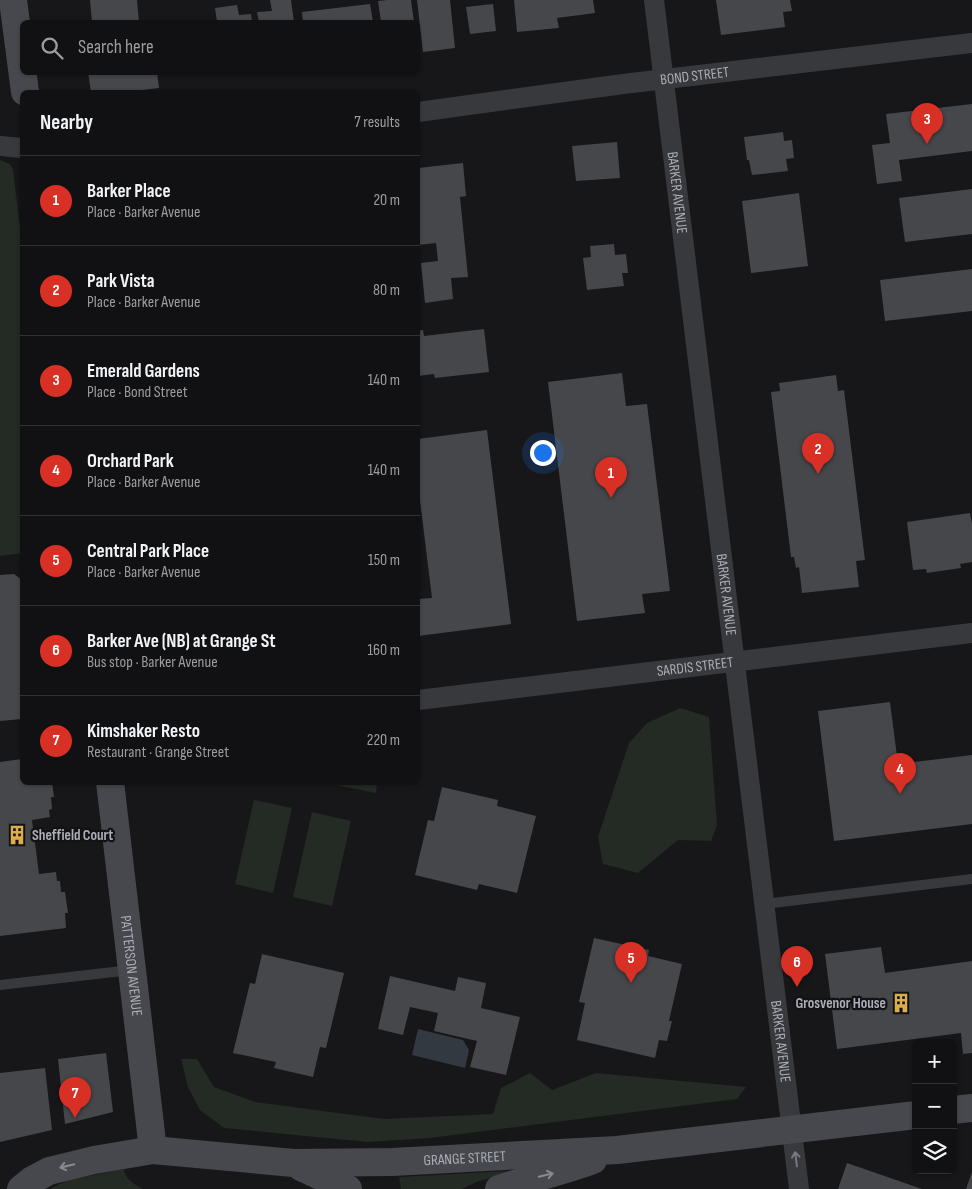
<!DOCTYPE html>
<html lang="en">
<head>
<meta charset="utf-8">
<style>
  :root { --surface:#111113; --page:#1e1f21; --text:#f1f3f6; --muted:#9c9da0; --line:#303133; --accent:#d93025 }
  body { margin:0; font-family:"Sofia Sans Condensed",sans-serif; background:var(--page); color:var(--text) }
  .controls { position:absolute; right:15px; bottom:15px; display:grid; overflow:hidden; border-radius:8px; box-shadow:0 1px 4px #0004 }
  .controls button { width:45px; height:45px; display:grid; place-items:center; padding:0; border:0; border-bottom:1px solid var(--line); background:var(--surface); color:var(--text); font:25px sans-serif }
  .you { position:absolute; left:542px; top:452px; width:18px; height:18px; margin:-12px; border:4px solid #fff; border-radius:50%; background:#1a73e8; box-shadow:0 0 0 8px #1a73e833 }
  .badge { display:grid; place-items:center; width:32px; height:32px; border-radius:50%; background:var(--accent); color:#fff; font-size:16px; font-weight:700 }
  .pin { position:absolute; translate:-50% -41px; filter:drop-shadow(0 1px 2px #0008) }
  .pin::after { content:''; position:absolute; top:26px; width:18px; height:15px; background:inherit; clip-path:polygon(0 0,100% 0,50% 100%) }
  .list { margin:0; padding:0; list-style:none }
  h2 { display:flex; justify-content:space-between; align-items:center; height:65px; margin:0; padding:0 20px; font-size:21px }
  h2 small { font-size:16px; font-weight:400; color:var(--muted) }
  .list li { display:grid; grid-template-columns:32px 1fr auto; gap:15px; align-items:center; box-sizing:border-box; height:90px; padding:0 20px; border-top:1px solid var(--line) }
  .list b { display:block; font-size:19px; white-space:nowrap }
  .list p { margin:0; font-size:16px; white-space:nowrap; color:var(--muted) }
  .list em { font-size:16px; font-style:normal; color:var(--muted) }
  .icon { flex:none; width:28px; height:28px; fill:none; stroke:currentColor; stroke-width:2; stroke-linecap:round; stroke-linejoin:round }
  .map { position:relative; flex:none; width:972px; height:1189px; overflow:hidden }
  .search { position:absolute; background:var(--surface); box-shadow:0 1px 4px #0004; left:20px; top:20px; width:400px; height:55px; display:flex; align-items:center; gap:12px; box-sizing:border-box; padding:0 18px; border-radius:8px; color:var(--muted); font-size:19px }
  .panel { position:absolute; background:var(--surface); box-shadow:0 1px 4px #0004; left:20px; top:90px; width:400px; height:695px; border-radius:8px }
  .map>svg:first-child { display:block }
  .green { fill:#242a24 }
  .water { fill:#323940 }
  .building { fill:#46474b }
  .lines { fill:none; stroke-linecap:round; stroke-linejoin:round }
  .lane { stroke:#38393d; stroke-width:10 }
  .street { stroke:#38393d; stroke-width:20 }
  .secondary { stroke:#47484d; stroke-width:28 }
  .oneway { stroke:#777980 }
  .oneway2 { stroke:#888a92 }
  .labels { text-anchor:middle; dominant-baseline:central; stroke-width:4.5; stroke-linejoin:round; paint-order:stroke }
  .street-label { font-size:15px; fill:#abaeb7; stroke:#121214 }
  .poi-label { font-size:15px; font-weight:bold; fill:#abaeb7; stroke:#121214; text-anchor:start }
</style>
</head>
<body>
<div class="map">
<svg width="972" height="1189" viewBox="0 0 972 1189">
  <rect width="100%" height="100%" fill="#171719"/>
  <path class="green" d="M 0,160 L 10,164 L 13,170 L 22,243 L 22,553 L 0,556 Z
    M 680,708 L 709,717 L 717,825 L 711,841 L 678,840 L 638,873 L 603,864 L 598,837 L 629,743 L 647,723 Z
    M 325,783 L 377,783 L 376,793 Z
    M 254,800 L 292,808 L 273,893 L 235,884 Z
    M 312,812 L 351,821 L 332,906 L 293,897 Z
    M 181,1059 L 197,1059 L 214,1087 L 255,1102 L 384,1119 L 493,1114 L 501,1088 L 530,1073 L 552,1090 L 596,1073 L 746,1087 L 737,1099 L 430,1138 L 368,1142 L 224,1128 L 200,1110 L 188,1087 Z
    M 124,1169 C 124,1178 135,1185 143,1189 L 50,1189 L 68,1180 Z
    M 508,1171 L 508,1173 L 476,1182 L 462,1189 L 401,1189 L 399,1177 Z"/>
  <path class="water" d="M 418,1029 L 463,1040 L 469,1050 L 465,1068 L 412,1055 Z"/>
  <path class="building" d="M 90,0 L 137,0 L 139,22 L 92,22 Z
    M 270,0 L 291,0 L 294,22 L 259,22 L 257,12 L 272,11 Z
    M 387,0 L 411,0 L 414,22 L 381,22 L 378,1 Z
    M 417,0 L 450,0 L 455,48 L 423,52 Z
    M 514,0 L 593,0 L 595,13 L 557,18 L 559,28 L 517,32 Z
    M 716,0 L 790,0 L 792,11 L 783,12 L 785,27 L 721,35 Z
    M 370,4 L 373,22 L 303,22 L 302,12 Z
    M 493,4 L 496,31 L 470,34 L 466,7 Z
    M 237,5 L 239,15 L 251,14 L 252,22 L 217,22 L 215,8 Z
    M 88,72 L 157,72 L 159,88 L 126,92 L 91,92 Z
    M 972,104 L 972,151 L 899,160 L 902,181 L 877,184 L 872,145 L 890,143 L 886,114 Z
    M 783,132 L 784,141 L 792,140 L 794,158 L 786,159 L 788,171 L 752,175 L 749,160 L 747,160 L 744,137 Z
    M 617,142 L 620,178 L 576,181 L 572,146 Z
    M 463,163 L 466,196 L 460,197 L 468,277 L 451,278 L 453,299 L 425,303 L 421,263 L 438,261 L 436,243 L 418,245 L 418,168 Z
    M 972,189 L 972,234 L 905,242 L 899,198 Z
    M 799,193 L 808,266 L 751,273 L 742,201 Z
    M 614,244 L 615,255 L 626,254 L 628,273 L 622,273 L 624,286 L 587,290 L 583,258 L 591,257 L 590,246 Z
    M 972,269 L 972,311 L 885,321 L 880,280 Z
    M 484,329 L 489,372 L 435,378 L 434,374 L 418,376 L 418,331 L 423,330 L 424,336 Z
    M 622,373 L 626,406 L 647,404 L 670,591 L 642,594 L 645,613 L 577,621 L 548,382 Z
    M 836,375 L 838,391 L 844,390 L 865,560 L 856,561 L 859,587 L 802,593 L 799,567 L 796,568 L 794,557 L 791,557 L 771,392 L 780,391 L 779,383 Z
    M 487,430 L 511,624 L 418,636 L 418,599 L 432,598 L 418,484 L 418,439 Z
    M 970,513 L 972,524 L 972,562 L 960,564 L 961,568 L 927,573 L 926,569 L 913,570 L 907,522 Z
    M 14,574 L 22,580 L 22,719 L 0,721 L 0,575 Z
    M 890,702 L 898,764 L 972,755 L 972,824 L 834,841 L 818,711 Z
    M 22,759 L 22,782 L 52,782 L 54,797 L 51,797 L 52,809 L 49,810 L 50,817 L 32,820 L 39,874 L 56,872 L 57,881 L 60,881 L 61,892 L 65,892 L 68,913 L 65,913 L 66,928 L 0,936 L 0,762 Z
    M 442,787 L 498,800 L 497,806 L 536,816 L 517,893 L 479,884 L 477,890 L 415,875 L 428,820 L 434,821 Z
    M 594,938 L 649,950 L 648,956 L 682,964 L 669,1021 L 672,1021 L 667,1041 L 659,1040 L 655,1058 L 577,1040 L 585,1003 L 579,1002 Z
    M 881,947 L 885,973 L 972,961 L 972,1053 L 963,1054 L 961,1033 L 837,1049 L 825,954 Z
    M 262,954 L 344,973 L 326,1048 L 320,1047 L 313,1077 L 274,1068 L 276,1062 L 233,1053 L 250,983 L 255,984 Z
    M 390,976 L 455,991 L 458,977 L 486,983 L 481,1008 L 520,1017 L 506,1075 L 470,1067 L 477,1041 L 434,1031 L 438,1013 L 410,1007 L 403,1035 L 378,1029 Z
    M 106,1053 L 113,1112 L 65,1124 L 58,1059 Z
    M 45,1068 L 52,1130 L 0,1142 L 0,1073 Z
    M 847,1163 L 922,1189 L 838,1189 Z
    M 972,1172 L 972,1189 L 966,1189 Z"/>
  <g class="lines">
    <path class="lane" d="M 764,904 L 972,879
      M 0,985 L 131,970"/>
    <g class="street">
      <path id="s1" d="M 654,0 L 799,1189"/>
      <path id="s2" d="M 418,112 L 623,84 L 972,43"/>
      <path d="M 0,146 L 22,148"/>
      <path id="s3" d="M 418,700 L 972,633"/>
    </g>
    <g class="secondary">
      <path d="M 13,0 L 25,92"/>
      <path id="s4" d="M 110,782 L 153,1150"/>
      <path d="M 953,1110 L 972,1108"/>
      <path d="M 301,1167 L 348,1189"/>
      <path id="s5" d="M 21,1189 L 32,1180 L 49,1171 L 94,1160 L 153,1150 L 293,1163 L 392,1162 L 617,1150 L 916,1115"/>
      <path d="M 499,1189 C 530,1178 562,1172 593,1160"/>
    </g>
  </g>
  <defs><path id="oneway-shaft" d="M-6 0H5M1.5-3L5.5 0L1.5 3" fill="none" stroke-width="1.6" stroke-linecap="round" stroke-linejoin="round" transform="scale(1.25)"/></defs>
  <use class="oneway" href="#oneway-shaft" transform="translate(796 1159) rotate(-97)"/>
  <g class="oneway2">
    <use href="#oneway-shaft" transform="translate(67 1166) rotate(166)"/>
    <use href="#oneway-shaft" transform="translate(546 1175) rotate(-14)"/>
  </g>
  <defs>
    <symbol id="building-bare" viewBox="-9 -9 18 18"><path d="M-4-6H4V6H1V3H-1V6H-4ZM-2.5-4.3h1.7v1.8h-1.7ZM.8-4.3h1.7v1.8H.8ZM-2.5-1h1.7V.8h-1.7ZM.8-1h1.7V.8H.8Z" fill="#dbad4c" stroke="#121214" stroke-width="2.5" paint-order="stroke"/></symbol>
  </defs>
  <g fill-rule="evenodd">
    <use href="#building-bare" x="3" y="821" width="28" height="28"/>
    <use href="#building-bare" x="887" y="989" width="28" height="28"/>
  </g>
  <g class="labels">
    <g class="street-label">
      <text stroke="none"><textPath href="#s2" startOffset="279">BOND STREET</textPath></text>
      <text stroke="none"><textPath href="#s1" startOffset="194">BARKER AVENUE</textPath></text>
      <text stroke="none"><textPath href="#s1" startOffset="599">BARKER AVENUE</textPath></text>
      <text stroke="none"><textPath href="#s3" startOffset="279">SARDIS STREET</textPath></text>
      <text stroke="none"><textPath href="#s4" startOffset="185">PATTERSON AVENUE</textPath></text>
      <text stroke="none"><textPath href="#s1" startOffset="1049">BARKER AVENUE</textPath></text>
      <text stroke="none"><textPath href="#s5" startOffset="452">GRANGE STREET</textPath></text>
    </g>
    <g class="poi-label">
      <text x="32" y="835">Sheffield Court</text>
      <text x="886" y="1003" text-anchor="end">Grosvenor House</text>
    </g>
  </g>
</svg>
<div class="controls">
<button>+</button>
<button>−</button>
<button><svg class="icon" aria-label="layers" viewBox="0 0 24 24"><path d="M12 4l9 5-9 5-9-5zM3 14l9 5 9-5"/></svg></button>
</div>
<div class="you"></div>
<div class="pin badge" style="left:611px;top:498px">1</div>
<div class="pin badge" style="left:818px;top:474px">2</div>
<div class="pin badge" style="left:927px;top:144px">3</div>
<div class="pin badge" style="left:900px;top:794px">4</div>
<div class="pin badge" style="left:631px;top:983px">5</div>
<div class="pin badge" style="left:797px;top:987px">6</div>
<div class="pin badge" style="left:75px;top:1118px">7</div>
<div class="search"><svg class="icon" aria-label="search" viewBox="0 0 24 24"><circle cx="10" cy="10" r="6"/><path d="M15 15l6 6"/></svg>Search here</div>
<section class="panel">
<h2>Nearby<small>7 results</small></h2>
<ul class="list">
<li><span class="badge">1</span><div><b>Barker Place</b><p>Place · Barker Avenue</p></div><em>20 m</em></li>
<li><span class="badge">2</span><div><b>Park Vista</b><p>Place · Barker Avenue</p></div><em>80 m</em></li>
<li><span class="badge">3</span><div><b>Emerald Gardens</b><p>Place · Bond Street</p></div><em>140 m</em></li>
<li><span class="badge">4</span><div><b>Orchard Park</b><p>Place · Barker Avenue</p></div><em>140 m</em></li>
<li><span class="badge">5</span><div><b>Central Park Place</b><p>Place · Barker Avenue</p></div><em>150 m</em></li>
<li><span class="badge">6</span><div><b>Barker Ave (NB) at Grange St</b><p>Bus stop · Barker Avenue</p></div><em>160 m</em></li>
<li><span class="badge">7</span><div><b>Kimshaker Resto</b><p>Restaurant · Grange Street</p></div><em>220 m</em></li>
</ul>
</section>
</div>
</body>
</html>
